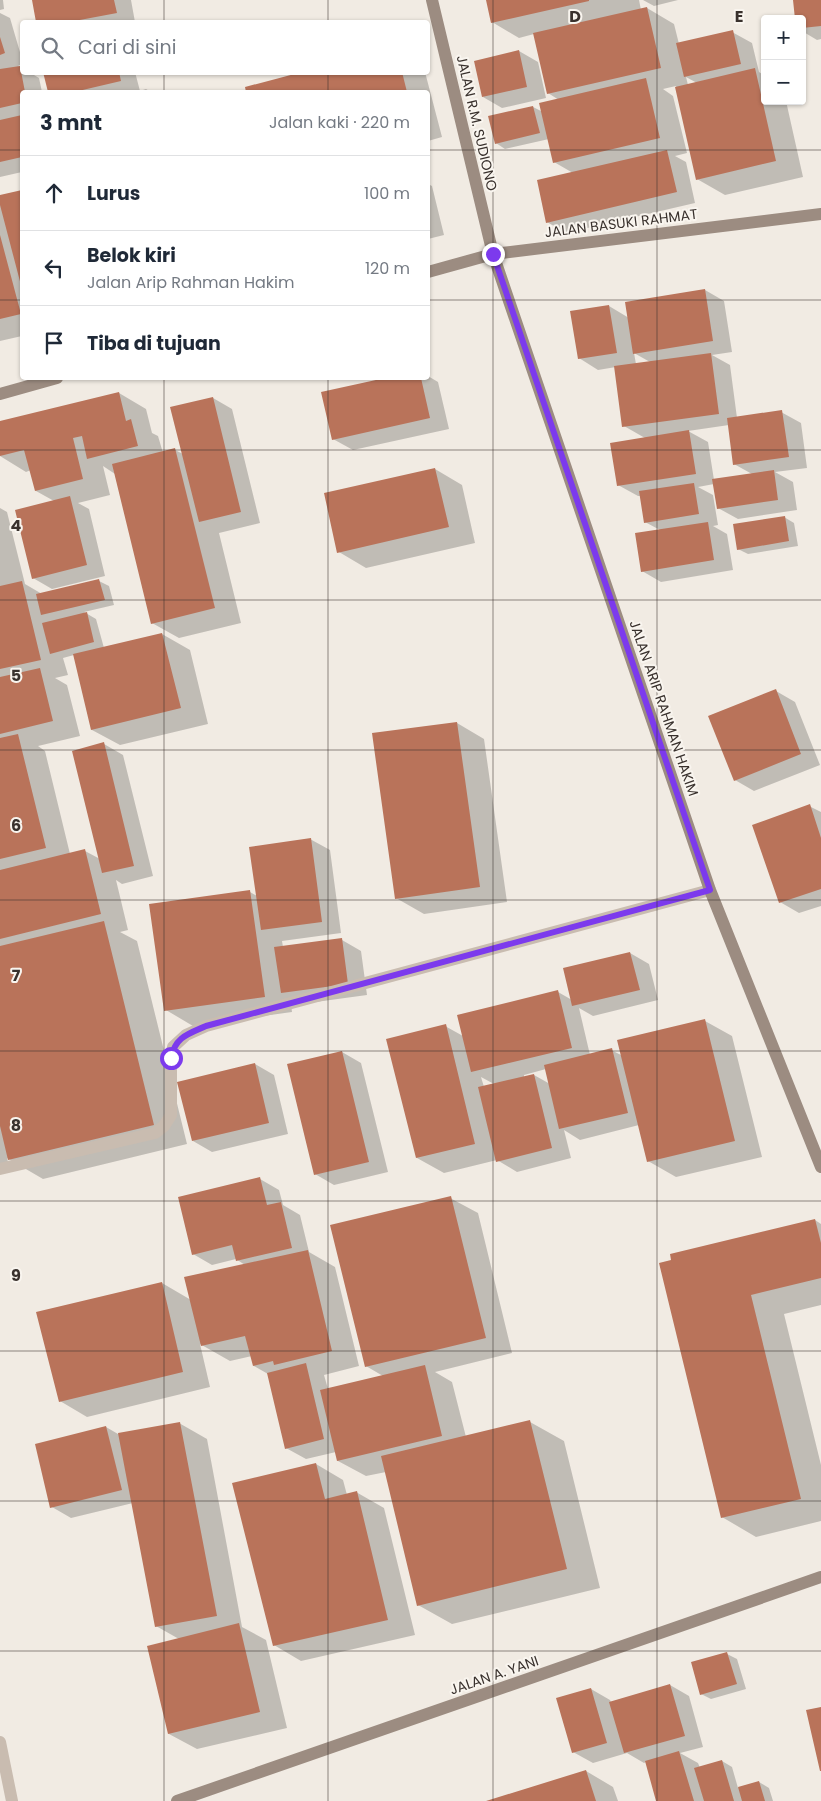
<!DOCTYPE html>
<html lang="id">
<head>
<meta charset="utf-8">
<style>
  :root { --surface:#fff; --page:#f6f6f7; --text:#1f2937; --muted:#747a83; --line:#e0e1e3 }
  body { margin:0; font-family:Poppins,sans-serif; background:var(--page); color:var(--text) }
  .controls { position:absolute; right:15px; top:15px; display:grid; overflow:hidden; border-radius:5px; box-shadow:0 1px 4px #0004 }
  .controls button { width:45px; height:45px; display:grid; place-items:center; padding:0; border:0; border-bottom:1px solid var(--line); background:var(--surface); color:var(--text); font:25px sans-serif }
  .stop { position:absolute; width:15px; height:15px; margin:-11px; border:4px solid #7c3aed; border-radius:50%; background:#fff }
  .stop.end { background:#7c3aed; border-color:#fff; box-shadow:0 1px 5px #0008 }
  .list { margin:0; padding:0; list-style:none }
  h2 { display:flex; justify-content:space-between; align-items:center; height:65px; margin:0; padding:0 20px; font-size:21px }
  h2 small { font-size:16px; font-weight:400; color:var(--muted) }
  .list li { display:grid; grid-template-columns:32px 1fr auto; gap:15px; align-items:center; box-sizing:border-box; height:75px; padding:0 20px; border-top:1px solid var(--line) }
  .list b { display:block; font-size:19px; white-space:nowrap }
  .list p { margin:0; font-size:16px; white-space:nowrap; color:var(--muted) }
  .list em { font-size:16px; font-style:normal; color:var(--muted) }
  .icon { flex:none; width:28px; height:28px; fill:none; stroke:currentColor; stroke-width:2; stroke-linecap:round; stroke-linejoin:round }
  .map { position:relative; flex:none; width:821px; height:1801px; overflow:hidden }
  .search { position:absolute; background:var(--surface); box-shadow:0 1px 4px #0004; left:20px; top:20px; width:410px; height:55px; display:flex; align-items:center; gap:12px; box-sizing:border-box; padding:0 18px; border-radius:5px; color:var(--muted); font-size:19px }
  .panel { position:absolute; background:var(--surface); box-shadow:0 1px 4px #0004; left:20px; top:90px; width:410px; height:290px; border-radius:5px }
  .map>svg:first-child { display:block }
  .shadow { fill:#0003; fill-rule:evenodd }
  .building { fill:#b9735a }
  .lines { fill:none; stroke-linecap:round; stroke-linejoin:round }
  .street { stroke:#c9bcb0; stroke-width:12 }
  .secondary { stroke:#9c8c81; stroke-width:12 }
  .route { stroke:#7c3aed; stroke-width:6 }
  .grid { fill:none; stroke:#39312d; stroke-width:1; stroke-opacity:0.55 }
  .labels { text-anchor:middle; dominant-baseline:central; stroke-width:4; stroke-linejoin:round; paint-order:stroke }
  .street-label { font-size:14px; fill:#39312d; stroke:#f9f5ef }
  .grid-label { font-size:16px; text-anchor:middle; font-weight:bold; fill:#39312d; stroke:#f9f5ef; stroke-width:4; stroke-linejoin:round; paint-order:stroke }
</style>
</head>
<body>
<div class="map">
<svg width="821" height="1801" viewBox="0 0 821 1801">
  <rect width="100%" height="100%" fill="#f1ebe3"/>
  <path class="shadow" d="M 0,0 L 3,0 L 4,9 L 0,10 Z
    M 33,0 L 131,0 L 135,22 L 37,22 Z
    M 487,0 L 639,0 L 641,10 L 647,8 L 674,24 L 679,44 L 732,32 L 752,43 L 759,72 L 765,76 L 765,101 L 786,101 L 803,177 L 725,195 L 697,179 L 676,86 L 663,89 L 673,96 L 687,153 L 675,156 L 686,162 L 695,203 L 566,233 L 547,222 L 573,173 L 554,162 L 549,139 L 505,149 L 496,143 L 533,107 L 543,112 L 559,100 L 548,93 L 534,34 L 519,38 L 492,22 ZM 686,77 L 697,83 L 688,85 Z
    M 643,0 L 678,0 L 654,6 Z
    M 794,0 L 821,0 L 821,39 L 817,40 L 802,31 L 802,19 Z
    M 0,13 L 10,18 L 22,59 L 22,64 L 18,66 L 22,69 L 22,72 L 29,72 L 39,78 L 42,92 L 22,92 L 22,172 L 0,177 Z
    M 519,51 L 538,62 L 546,98 L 502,108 L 483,97 Z
    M 44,72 L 135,72 L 140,91 L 146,89 L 151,92 L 49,92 Z
    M 307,72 L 425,72 L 442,137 L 428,141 L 428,92 L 247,92 L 246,88 Z
    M 428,184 L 432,186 L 444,235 L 428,239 Z
    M 22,191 L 22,336 L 0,341 L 0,197 Z
    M 705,290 L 724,301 L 732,352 L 712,355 L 730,365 L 737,418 L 781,412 L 801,423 L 807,468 L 775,472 L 793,482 L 797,510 L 738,519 L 718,508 L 714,484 L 698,487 L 713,495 L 718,525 L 713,526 L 727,534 L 733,570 L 661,582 L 642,571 L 660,530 L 645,522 L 641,496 L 638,496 L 618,485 L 645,438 L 624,426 L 616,367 L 598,370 L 579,358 L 609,306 L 629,318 ZM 634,353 L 650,362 L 636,364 ZM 729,425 L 734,464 L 752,474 L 714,480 L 708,442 L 688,431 Z
    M 428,376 L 438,382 L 449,429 L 353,450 L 333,439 L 322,393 L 391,378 Z
    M 119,393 L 146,409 L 152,433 L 158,436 L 163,453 L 175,450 L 183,454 L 213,398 L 232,409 L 260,523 L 219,533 L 241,623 L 179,638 L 152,623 L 115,474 L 103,466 L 110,495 L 78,503 L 89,509 L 105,576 L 52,589 L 33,578 L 54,501 L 36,491 L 31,470 L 26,472 L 0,456 L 0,422 Z
    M 435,469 L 462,485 L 475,543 L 366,568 L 339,552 Z
    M 0,508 L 7,512 L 25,584 L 42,594 L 99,581 L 109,586 L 114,605 L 84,612 L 96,619 L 104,648 L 162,634 L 190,650 L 208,724 L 120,745 L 92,730 L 74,655 L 63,658 L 68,675 L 55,678 L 67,685 L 80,736 L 38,746 L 45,751 L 70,854 L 85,851 L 100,859 L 104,744 L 123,755 L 153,876 L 122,884 L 116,880 L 128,930 L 120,932 L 137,941 L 187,1144 L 43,1179 L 7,1158 L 10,1170 L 0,1173 Z
    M 784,517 L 794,523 L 798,546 L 748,554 L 738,549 Z
    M 776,691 L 795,702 L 820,765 L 754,791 L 735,780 Z
    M 457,723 L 484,739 L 507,902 L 424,914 L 396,898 Z
    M 809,806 L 821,812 L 821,906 L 799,913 L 780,902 Z
    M 310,839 L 330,850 L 341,933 L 282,941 L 283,947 L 342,940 L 361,951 L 367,995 L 301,1004 L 290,997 L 292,1012 L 193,1026 L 166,1010 L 250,892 L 257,896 Z
    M 630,953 L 649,964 L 658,1000 L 593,1016 L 579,1008 L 590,1055 L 611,1050 L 623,1056 L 705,1021 L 732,1036 L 762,1157 L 676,1177 L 648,1161 L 639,1125 L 580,1140 L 564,1130 L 571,1158 L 517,1172 L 497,1160 L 444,1173 L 417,1158 L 445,1026 L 463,1036 L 558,992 L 572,1000 ZM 546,1069 L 550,1084 L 534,1075 L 524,1077 L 524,1075 ZM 481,1077 L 494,1084 L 484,1087 Z
    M 342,1052 L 361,1063 L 388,1172 L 334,1185 L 315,1174 Z
    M 255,1064 L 274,1075 L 288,1134 L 212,1152 L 193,1141 Z
    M 260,1179 L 279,1190 L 283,1205 L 300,1215 L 309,1252 L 335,1267 L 359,1366 L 324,1375 L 328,1389 L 383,1376 L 366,1366 L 450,1198 L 478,1213 L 512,1353 L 435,1372 L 452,1382 L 466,1437 L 530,1422 L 564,1441 L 600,1588 L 452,1624 L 418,1605 L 386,1472 L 366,1476 L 338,1461 L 336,1452 L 306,1459 L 286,1448 L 268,1374 L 254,1366 L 252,1356 L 230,1361 L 200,1344 L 210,1387 L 87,1417 L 60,1401 L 162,1283 L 191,1300 L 245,1265 L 236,1259 L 212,1265 L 193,1254 Z
    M 815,1220 L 821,1224 L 821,1305 L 784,1314 L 821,1465 L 821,1521 L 756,1537 L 722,1517 L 660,1264 Z
    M 179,1423 L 207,1439 L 242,1627 L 266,1640 L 287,1728 L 197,1749 L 169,1734 L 179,1639 L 156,1626 L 133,1503 L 71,1518 L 52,1507 L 106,1427 L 118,1434 Z
    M 316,1464 L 343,1480 L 347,1495 L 356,1492 L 384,1508 L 415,1635 L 301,1661 L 274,1645 Z
    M 727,1654 L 737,1659 L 746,1689 L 711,1699 L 701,1694 Z
    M 670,1685 L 689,1696 L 703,1747 L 680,1753 L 698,1763 L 700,1768 L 722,1761 L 732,1767 L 738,1788 L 759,1782 L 769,1788 L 773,1801 L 658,1801 L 646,1762 L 644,1763 L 627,1753 L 593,1763 L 573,1752 L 591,1689 L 610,1700 L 611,1702 Z
    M 586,1771 L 613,1787 L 618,1801 L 489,1801 Z"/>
  <path class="building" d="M 32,0 L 114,0 L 117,13 L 69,22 L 36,22 Z
    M 486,0 L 589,0 L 589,1 L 491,23 Z
    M 793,0 L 821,0 L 821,26 L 802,28 L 802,19 L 795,19 Z
    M 647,7 L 661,68 L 547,94 L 533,33 Z
    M 733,30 L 741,64 L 684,77 L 676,43 Z
    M 0,37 L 5,53 L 0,55 Z
    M 519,50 L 527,87 L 482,97 L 474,61 Z
    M 20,66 L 25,92 L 22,92 L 22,103 L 0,108 L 0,69 Z
    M 755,68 L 776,161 L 696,180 L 675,87 Z
    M 43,72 L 119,72 L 121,81 L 74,92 L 48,92 Z
    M 302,72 L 402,72 L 407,92 L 246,92 L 245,87 Z
    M 646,78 L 660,138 L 553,163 L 539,103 Z
    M 533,106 L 540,133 L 495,144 L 488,116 Z
    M 22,115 L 22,157 L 0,162 L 0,120 Z
    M 667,150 L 677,192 L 546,223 L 537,180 Z
    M 22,190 L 22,289 L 0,205 L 0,195 Z
    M 0,235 L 21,314 L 0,319 Z
    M 705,289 L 713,341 L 633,354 L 625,302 Z
    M 609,305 L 617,353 L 578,359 L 570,311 Z
    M 711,353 L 719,414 L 622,427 L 614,366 Z
    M 385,378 L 421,378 L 430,418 L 332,440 L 321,392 Z
    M 119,392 L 126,421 L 131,419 L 138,446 L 87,459 L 82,436 L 73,438 L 83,479 L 35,491 L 24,450 L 0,456 L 0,421 Z
    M 213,397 L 241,512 L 199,522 L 170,407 Z
    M 782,410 L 789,457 L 733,465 L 727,418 Z
    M 689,430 L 696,474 L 617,486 L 610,443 Z
    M 175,448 L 215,608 L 151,624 L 112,464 Z
    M 435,468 L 449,527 L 337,553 L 324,493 Z
    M 774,470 L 778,500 L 717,509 L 712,479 Z
    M 694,483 L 699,514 L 644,523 L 639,491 Z
    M 70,496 L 87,565 L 32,579 L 15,510 Z
    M 785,516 L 789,541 L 737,550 L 733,524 Z
    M 708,522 L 714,560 L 641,572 L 635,533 Z
    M 99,579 L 105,600 L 41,615 L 36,594 Z
    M 22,581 L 41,660 L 0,669 L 0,586 Z
    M 87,612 L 94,642 L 50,654 L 42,623 Z
    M 162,633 L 181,708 L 91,730 L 73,654 Z
    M 40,668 L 53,721 L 0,734 L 0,677 Z
    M 776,689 L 801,754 L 734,781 L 708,716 Z
    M 457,722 L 480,887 L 395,899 L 372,733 Z
    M 18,734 L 46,848 L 0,859 L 0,738 Z
    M 104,742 L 134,866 L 102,873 L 72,751 Z
    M 810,804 L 821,838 L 821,889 L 779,903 L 752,825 Z
    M 311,838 L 322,922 L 261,930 L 249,847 Z
    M 85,849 L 101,914 L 0,939 L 0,870 Z
    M 250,890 L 265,997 L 164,1011 L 149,904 Z
    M 104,921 L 154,1125 L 8,1160 L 0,1126 L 0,946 Z
    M 342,938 L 348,984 L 281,993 L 274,947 Z
    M 630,952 L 640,990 L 572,1006 L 563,968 Z
    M 558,990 L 572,1048 L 471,1072 L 457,1015 Z
    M 705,1019 L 735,1141 L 647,1162 L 617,1040 Z
    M 446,1024 L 475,1144 L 416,1158 L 386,1039 Z
    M 612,1048 L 628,1113 L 559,1129 L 544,1065 Z
    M 342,1051 L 369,1162 L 314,1175 L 287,1064 Z
    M 255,1063 L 269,1123 L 192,1141 L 177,1082 Z
    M 534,1074 L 552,1148 L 496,1162 L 478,1087 Z
    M 260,1177 L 267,1205 L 281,1202 L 292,1248 L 236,1261 L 232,1245 L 192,1255 L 178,1197 Z
    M 451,1196 L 486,1338 L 365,1367 L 330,1225 Z
    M 815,1219 L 821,1243 L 821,1278 L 751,1295 L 801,1499 L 721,1518 L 659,1263 L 671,1260 L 670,1254 Z
    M 308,1250 L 332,1351 L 274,1365 L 273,1361 L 253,1366 L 245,1336 L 201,1346 L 184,1277 Z
    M 162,1282 L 183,1372 L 59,1402 L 36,1312 Z
    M 306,1363 L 324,1439 L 285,1449 L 267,1373 Z
    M 425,1365 L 442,1436 L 337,1461 L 320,1390 Z
    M 530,1420 L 567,1569 L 417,1606 L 381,1456 Z
    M 180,1422 L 217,1616 L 155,1627 L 118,1433 Z
    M 106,1426 L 122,1490 L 50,1508 L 35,1444 Z
    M 316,1463 L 325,1499 L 357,1491 L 388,1620 L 273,1646 L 232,1483 Z
    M 239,1623 L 260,1712 L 168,1734 L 147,1646 Z
    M 727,1652 L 737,1684 L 700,1695 L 691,1662 Z
    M 670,1684 L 685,1736 L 624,1753 L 609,1702 Z
    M 591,1688 L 607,1743 L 572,1753 L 556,1698 Z
    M 821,1707 L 821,1771 L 820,1771 L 806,1710 Z
    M 679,1751 L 694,1801 L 656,1801 L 645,1761 Z
    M 722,1760 L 734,1801 L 704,1801 L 694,1768 Z
    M 586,1770 L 596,1801 L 486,1801 Z
    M 759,1781 L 765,1801 L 742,1801 L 738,1787 Z"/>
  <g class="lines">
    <path class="street" d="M 0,1169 L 155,1133 L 164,1126 L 171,1115 L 171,1058 L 173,1047 L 186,1035 L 206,1026 L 710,890
      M 0,1742 L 12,1801"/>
    <path class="secondary" d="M 432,0 L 493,254 L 710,890 L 821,1167
      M 428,272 L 493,254 L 821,214
      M 0,394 L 57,378
      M 177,1801 L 821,1577"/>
  </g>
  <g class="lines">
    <path class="route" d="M 171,1058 C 175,1037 188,1034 206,1026 L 710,890 L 493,254"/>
  </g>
  <path class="grid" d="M 164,0 L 164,22M 328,0 L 328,22M 493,0 L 493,1801M 657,0 L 657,1801M 164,72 L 164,92M 328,72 L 328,92M 0,150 L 22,150M 428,150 L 821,150M 0,300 L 22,300M 428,300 L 821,300M 164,378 L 164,1801M 328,378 L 328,1801M 0,450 L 821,450M 0,600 L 821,600M 0,750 L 821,750M 0,900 L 821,900M 0,1051 L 821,1051M 0,1201 L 821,1201M 0,1351 L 821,1351M 0,1501 L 821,1501M 0,1651 L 821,1651"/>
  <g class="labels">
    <g class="street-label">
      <text transform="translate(477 123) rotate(77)">JALAN R.M. SUDIONO</text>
      <text transform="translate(621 223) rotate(-7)">JALAN BASUKI RAHMAT</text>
      <text transform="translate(664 708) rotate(71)">JALAN ARIP RAHMAN HAKIM</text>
      <text transform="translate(494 1675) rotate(-19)">JALAN A. YANI</text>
    </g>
  </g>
  <g class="grid-label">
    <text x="575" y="22">D</text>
    <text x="739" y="22">E</text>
    <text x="16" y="531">4</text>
    <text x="16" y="681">5</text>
    <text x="16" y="831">6</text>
    <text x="16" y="981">7</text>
    <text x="16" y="1131">8</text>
    <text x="16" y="1281">9</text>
  </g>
</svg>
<div class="controls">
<button>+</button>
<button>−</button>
</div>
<div class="stop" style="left:171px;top:1058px"></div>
<div class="stop end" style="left:493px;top:254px"></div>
<div class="search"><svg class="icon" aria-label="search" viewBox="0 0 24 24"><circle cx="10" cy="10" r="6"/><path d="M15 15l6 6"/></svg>Cari di sini</div>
<section class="panel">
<h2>3 mnt<small>Jalan kaki · 220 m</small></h2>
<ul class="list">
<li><svg class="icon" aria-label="ahead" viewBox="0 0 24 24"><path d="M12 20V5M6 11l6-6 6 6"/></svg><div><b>Lurus</b></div><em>100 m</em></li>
<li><svg class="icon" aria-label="left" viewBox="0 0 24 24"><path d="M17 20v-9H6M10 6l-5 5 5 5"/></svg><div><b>Belok kiri</b><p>Jalan Arip Rahman Hakim</p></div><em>120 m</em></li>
<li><svg class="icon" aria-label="arrive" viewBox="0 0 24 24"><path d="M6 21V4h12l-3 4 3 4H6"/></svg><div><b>Tiba di tujuan</b></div></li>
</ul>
</section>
</div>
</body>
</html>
